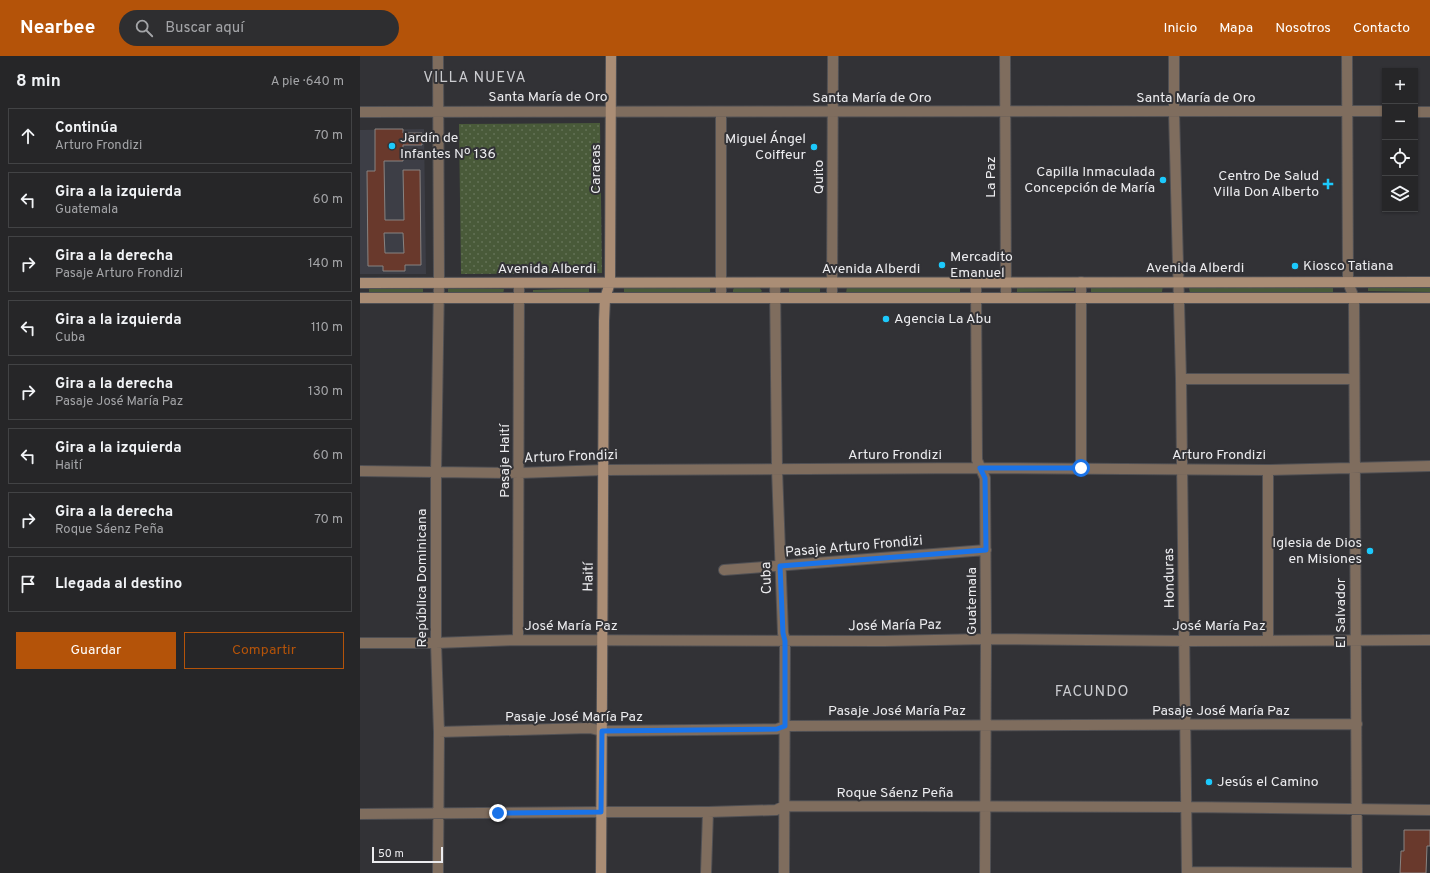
<!DOCTYPE html>
<html lang="es">
<head>
<meta charset="utf-8">
<style>
  :root { --surface:#262628; --page:#2e2e30; --text:#f1f3f6; --muted:#a4a5a8; --line:#424345; --accent:#b45309 }
  body { margin:0; font-family:Overpass,sans-serif; background:var(--page); color:var(--text) }
  .controls { position:absolute; right:12px; top:12px; display:grid; overflow:hidden; border-radius:0px; box-shadow:0 1px 3px #0004 }
  .controls button { width:36px; height:36px; display:grid; place-items:center; padding:0; border:0; border-bottom:1px solid var(--line); background:var(--surface); color:var(--text); font:20px sans-serif }
  .scale { position:absolute; left:12px; bottom:10px; width:71px; box-sizing:border-box; padding-left:4px; border:2px solid #ececef; border-top:0; font-size:11px; line-height:14px; white-space:nowrap; color:#ececef; -webkit-text-stroke:3px #323236; paint-order:stroke }
  .stop { position:absolute; width:12px; height:12px; margin:-9px; border:3px solid #1a73e8; border-radius:50%; background:#fff }
  .stop.end { background:#1a73e8; border-color:#fff; box-shadow:0 1px 4px #0008 }
  .list { margin:0; padding:0; list-style:none }
  h2 { display:flex; justify-content:space-between; align-items:center; height:52px; margin:0; padding:0 16px; font-size:17px }
  h2 small { font-size:13px; font-weight:400; color:var(--muted) }
  .list li { display:grid; grid-template-columns:26px 1fr auto; gap:12px; align-items:center; box-sizing:border-box; height:56px; margin:0 8px 8px; padding:0 8px; border:1px solid var(--line); border-radius:0px }
  .list b { display:block; font-size:15px; white-space:nowrap }
  .list p { margin:0; font-size:13px; white-space:nowrap; color:var(--muted) }
  .list em { font-size:13px; font-style:normal; color:var(--muted) }
  .actions { display:flex; gap:8px; padding:12px 16px }
  .actions a { flex:1; padding:9px 0; border:1px solid var(--accent); border-radius:0px; text-align:center; font-size:14px; color:var(--accent) }
  .actions .main { background:var(--accent); color:#fff }
  .icon { flex:none; width:22px; height:22px; fill:none; stroke:currentColor; stroke-width:2; stroke-linecap:round; stroke-linejoin:round }
  .map { position:relative; flex:none; width:1070px; height:817px; overflow:hidden }
  header { display:flex; align-items:center; gap:24px; box-sizing:border-box; height:56px; padding:0 20px; background:var(--accent); color:#fff }
  header strong { font-size:19px }
  nav { display:flex; gap:22px; margin-inline-start:auto; font-size:14px }
  .search { width:280px; height:36px; background:var(--page); display:flex; align-items:center; gap:10px; box-sizing:border-box; padding:0 14px; border-radius:22px; color:var(--muted); font-size:15px }
  main { display:flex }
  aside { flex:1; background:var(--surface) }
  .map>svg:first-child { display:block }
  .built { fill:#3d3e46 }
  .green { fill:#495a39 }
  .park { fill:url(#park-dots) }
  .building { fill:#69392c; stroke:#888381; fill-rule:evenodd }
  .lines { fill:none; stroke-linecap:round; stroke-linejoin:round }
  .street-casing { stroke:#505054; stroke-width:12 }
  .secondary-casing { stroke:#505054; stroke-width:12 }
  .street { stroke:#7f6d5e; stroke-width:10 }
  .secondary { stroke:#aa8d75; stroke-width:10 }
  .route { stroke:#1a73e8; stroke-width:5 }
  .poi-dot { fill:#1cc9fc; stroke:#323236; stroke-width:1.5 }
  .labels { text-anchor:middle; dominant-baseline:central; stroke-width:4; stroke-linejoin:round; paint-order:stroke }
  .street-label { font-size:14px; fill:#ececef; stroke:#323236 }
  .poi-label { font-size:14px; fill:#ececef; stroke:#323236; text-anchor:start }
  .neighbourhood-label { font-size:15px; letter-spacing:1px; fill:#cbccd0; stroke:#323236 }
</style>
</head>
<body>
<header>
<strong>Nearbee</strong>
<div class="search"><svg class="icon" aria-label="search" viewBox="0 0 24 24"><circle cx="10" cy="10" r="6"/><path d="M15 15l6 6"/></svg>Buscar aquí</div>
<nav><a>Inicio</a><a>Mapa</a><a>Nosotros</a><a>Contacto</a></nav>
</header>
<main>
<aside>
<h2>8 min<small>A pie · 640 m</small></h2>
<ul class="list">
<li><svg class="icon" aria-label="ahead" viewBox="0 0 24 24"><path d="M12 20V5M6 11l6-6 6 6"/></svg><div><b>Continúa</b><p>Arturo Frondizi</p></div><em>70 m</em></li>
<li><svg class="icon" aria-label="left" viewBox="0 0 24 24"><path d="M17 20v-9H6M10 6l-5 5 5 5"/></svg><div><b>Gira a la izquierda</b><p>Guatemala</p></div><em>60 m</em></li>
<li><svg class="icon" aria-label="right" viewBox="0 0 24 24"><path d="M7 20v-9h11M14 6l5 5-5 5"/></svg><div><b>Gira a la derecha</b><p>Pasaje Arturo Frondizi</p></div><em>140 m</em></li>
<li><svg class="icon" aria-label="left" viewBox="0 0 24 24"><path d="M17 20v-9H6M10 6l-5 5 5 5"/></svg><div><b>Gira a la izquierda</b><p>Cuba</p></div><em>110 m</em></li>
<li><svg class="icon" aria-label="right" viewBox="0 0 24 24"><path d="M7 20v-9h11M14 6l5 5-5 5"/></svg><div><b>Gira a la derecha</b><p>Pasaje José María Paz</p></div><em>130 m</em></li>
<li><svg class="icon" aria-label="left" viewBox="0 0 24 24"><path d="M17 20v-9H6M10 6l-5 5 5 5"/></svg><div><b>Gira a la izquierda</b><p>Haití</p></div><em>60 m</em></li>
<li><svg class="icon" aria-label="right" viewBox="0 0 24 24"><path d="M7 20v-9h11M14 6l5 5-5 5"/></svg><div><b>Gira a la derecha</b><p>Roque Sáenz Peña</p></div><em>70 m</em></li>
<li><svg class="icon" aria-label="arrive" viewBox="0 0 24 24"><path d="M6 21V4h12l-3 4 3 4H6"/></svg><div><b>Llegada al destino</b></div></li>
</ul>
<div class="actions"><a class="main">Guardar</a><a>Compartir</a></div>
</aside>
<div class="map">
<svg width="1070" height="817" viewBox="0 0 1070 817">
  <defs>
    <pattern id="park-dots" width="8" height="8" patternUnits="userSpaceOnUse"><rect width="8" height="8" fill="#495a39"/><path d="M2 2h.1M6 6h.1" fill="none" stroke="#637256" stroke-width="1.8" stroke-linecap="round"/></pattern>
  </defs>
  <rect width="100%" height="100%" fill="#323236"/>
  <path class="built" d="M 64,73 L 66,218 L 0,218 L 0,74 Z"/>
  <path class="green" d="M 1008,229 L 1070,230 L 1070,236 L 1008,235 Z
    M 657,230 L 714,231 L 714,235 L 657,236 Z
    M 803,230 L 802,236 L 731,236 L 731,231 Z
    M 264,231 L 350,232 L 350,237 L 264,237 Z
    M 399,231 L 402,235 L 400,237 L 376,238 L 373,237 L 373,234 L 374,232 Z
    M 429,231 L 460,231 L 460,236 L 429,237 Z
    M 487,231 L 600,231 L 600,237 L 486,237 Z
    M 973,231 L 973,236 L 830,237 L 829,232 Z
    M 9,232 L 63,232 L 63,238 L 9,238 Z
    M 88,232 L 144,233 L 143,238 L 88,239 Z
    M 229,232 L 229,237 L 173,239 L 173,234 Z"/>
  <path class="park" d="M 240,67 L 242,217 L 101,218 L 99,68 Z"/>
  <path class="building" d="M 15,73 L 43,73 L 43,77 L 62,77 L 62,89 L 43,89 L 43,105 L 24,105 L 25,164 L 44,164 L 43,114 L 60,114 L 61,209 L 45,209 L 45,215 L 23,215 L 23,210 L 8,210 L 7,115 L 15,115 ZM 24,177 L 43,177 L 44,197 L 25,197 Z
    M 1044,774 L 1070,774 L 1070,790 L 1067,790 L 1066,817 L 1040,817 L 1041,795 L 1044,795 Z"/>
  <g class="lines">
    <defs>
      <path id="street" d="M 645,0 L 646,242
        M 814,0 L 814,56 L 821,323 L 827,817
        M 987,0 L 988,226 L 994,242 L 997,817
        M 0,56 L 1025,55
        M 361,56 L 361,242
        M 1055,56 L 1070,56
        M 616,226 L 617,404 L 625,422 L 626,583 L 625,817
        M 415,227 L 417,413 L 423,577 L 425,585 L 424,817
        M 472,242 L 473,0
        M 821,323 L 994,323
        M 721,412 L 721,226
        M 0,415 L 159,417 L 244,414 L 621,412 L 908,414 L 1070,410
        M 364,514 L 626,494
        M 158,584 L 159,227
        M 908,584 L 908,414
        M 0,587 L 76,587 L 158,584 L 524,585 L 626,583 L 825,585 L 1070,584
        M 79,676 L 230,672 L 242,675 L 417,673 L 425,670 L 997,668
        M 0,758 L 241,756 L 348,756 L 416,754 L 424,750 L 825,751 L 1070,754
        M 827,816 L 997,817
        M 78,817 L 79,676 L 76,587 L 76,416 L 79,227 L 78,0
        M 346,817 L 348,756"/>
      <path id="secondary" d="M 0,227 L 1070,226
        M 0,242 L 1070,242
        M 241,817 L 244,265 L 245,242 L 250,227 L 251,0"/>
    </defs>
    <use href="#street" class="street-casing"/>
    <use href="#secondary" class="secondary-casing"/>
    <use href="#street" class="street"/>
    <use href="#secondary" class="secondary"/>
  </g>
  <g class="lines">
    <path class="route" d="M 138,757 L 241,756 L 242,675 L 417,673 L 425,670 L 425,585 L 423,577 L 420,510 L 626,494 L 625,422 L 620,412 L 721,412"/>
  </g>
  <g class="poi-dot">
    <circle cx="32" cy="90" r="4"/>
    <circle cx="454" cy="91" r="4"/>
    <circle cx="803" cy="124" r="4"/>
    <path d="M966 122h4v4h4v4h-4v4h-4v-4h-4v-4h4z"/>
    <circle cx="582" cy="209" r="4"/>
    <circle cx="935" cy="210" r="4"/>
    <circle cx="526" cy="263" r="4"/>
    <circle cx="1010" cy="495" r="4"/>
    <circle cx="849" cy="726" r="4"/>
  </g>
  <g class="labels">
    <g class="street-label">
      <text x="188" y="41">Santa María de Oro</text>
      <text x="512" y="42">Santa María de Oro</text>
      <text x="836" y="42">Santa María de Oro</text>
      <text transform="translate(236 113) rotate(-90)">Caracas</text>
      <text transform="translate(459 121) rotate(-90)">Quito</text>
      <text transform="translate(631 121) rotate(-90)">La Paz</text>
      <text x="835" y="212">Avenida Alberdi</text>
      <text x="187" y="213">Avenida Alberdi</text>
      <text x="511" y="213">Avenida Alberdi</text>
      <text x="535" y="399">Arturo Frondizi</text>
      <text x="859" y="399">Arturo Frondizi</text>
      <text transform="translate(211 401) rotate(-2)">Arturo Frondizi</text>
      <text transform="translate(145 405) rotate(-90)">Pasaje Haití</text>
      <text transform="translate(494 491) rotate(-5)">Pasaje Arturo Frondizi</text>
      <text transform="translate(229 521) rotate(-89)">Haití</text>
      <text transform="translate(62 522) rotate(-90)">República Dominicana</text>
      <text transform="translate(407 522) rotate(-92)">Cuba</text>
      <text transform="translate(810 522) rotate(-91)">Honduras</text>
      <text transform="translate(612 545) rotate(-90)">Guatemala</text>
      <text transform="translate(981 557) rotate(-90)">El Salvador</text>
      <text x="211" y="570">José María Paz</text>
      <text transform="translate(535 570) rotate(-1)">José María Paz</text>
      <text x="859" y="570">José María Paz</text>
      <text x="537" y="655">Pasaje José María Paz</text>
      <text x="861" y="655">Pasaje José María Paz</text>
      <text x="214" y="661">Pasaje José María Paz</text>
      <text x="535" y="737">Roque Sáenz Peña</text>
    </g>
    <g class="poi-label">
      <text x="40" y="82">Jardín de<tspan x="40" dy="16">Infantes Nº 136</tspan></text>
      <text x="446" y="83" text-anchor="end">Miguel Ángel<tspan x="446" dy="16">Coiffeur</tspan></text>
      <text x="795" y="116" text-anchor="end">Capilla Inmaculada<tspan x="795" dy="16">Concepción de María</tspan></text>
      <text x="959" y="120" text-anchor="end">Centro De Salud<tspan x="959" dy="16">Villa Don Alberto</tspan></text>
      <text x="590" y="201">Mercadito<tspan x="590" dy="16">Emanuel</tspan></text>
      <text x="943" y="210">Kiosco Tatiana</text>
      <text x="534" y="263">Agencia La Abu</text>
      <text x="1002" y="487" text-anchor="end">Iglesia de Dios<tspan x="1002" dy="16">en Misiones</tspan></text>
      <text x="857" y="726">Jesús el Camino</text>
    </g>
    <g class="neighbourhood-label">
      <text x="115" y="22">VILLA NUEVA</text>
      <text x="732" y="636">FACUNDO</text>
    </g>
  </g>
</svg>
<div class="controls">
<button>+</button>
<button>−</button>
<button><svg class="icon" aria-label="locate" viewBox="0 0 24 24"><circle cx="12" cy="12" r="6"/><path d="M12 2v4M12 18v4M2 12h4M18 12h4"/></svg></button>
<button><svg class="icon" aria-label="layers" viewBox="0 0 24 24"><path d="M12 4l9 5-9 5-9-5zM3 14l9 5 9-5"/></svg></button>
</div>
<div class="scale">50 m</div>
<div class="stop" style="left:721px;top:412px"></div>
<div class="stop end" style="left:138px;top:757px"></div>
</div>
</main>
</body>
</html>
